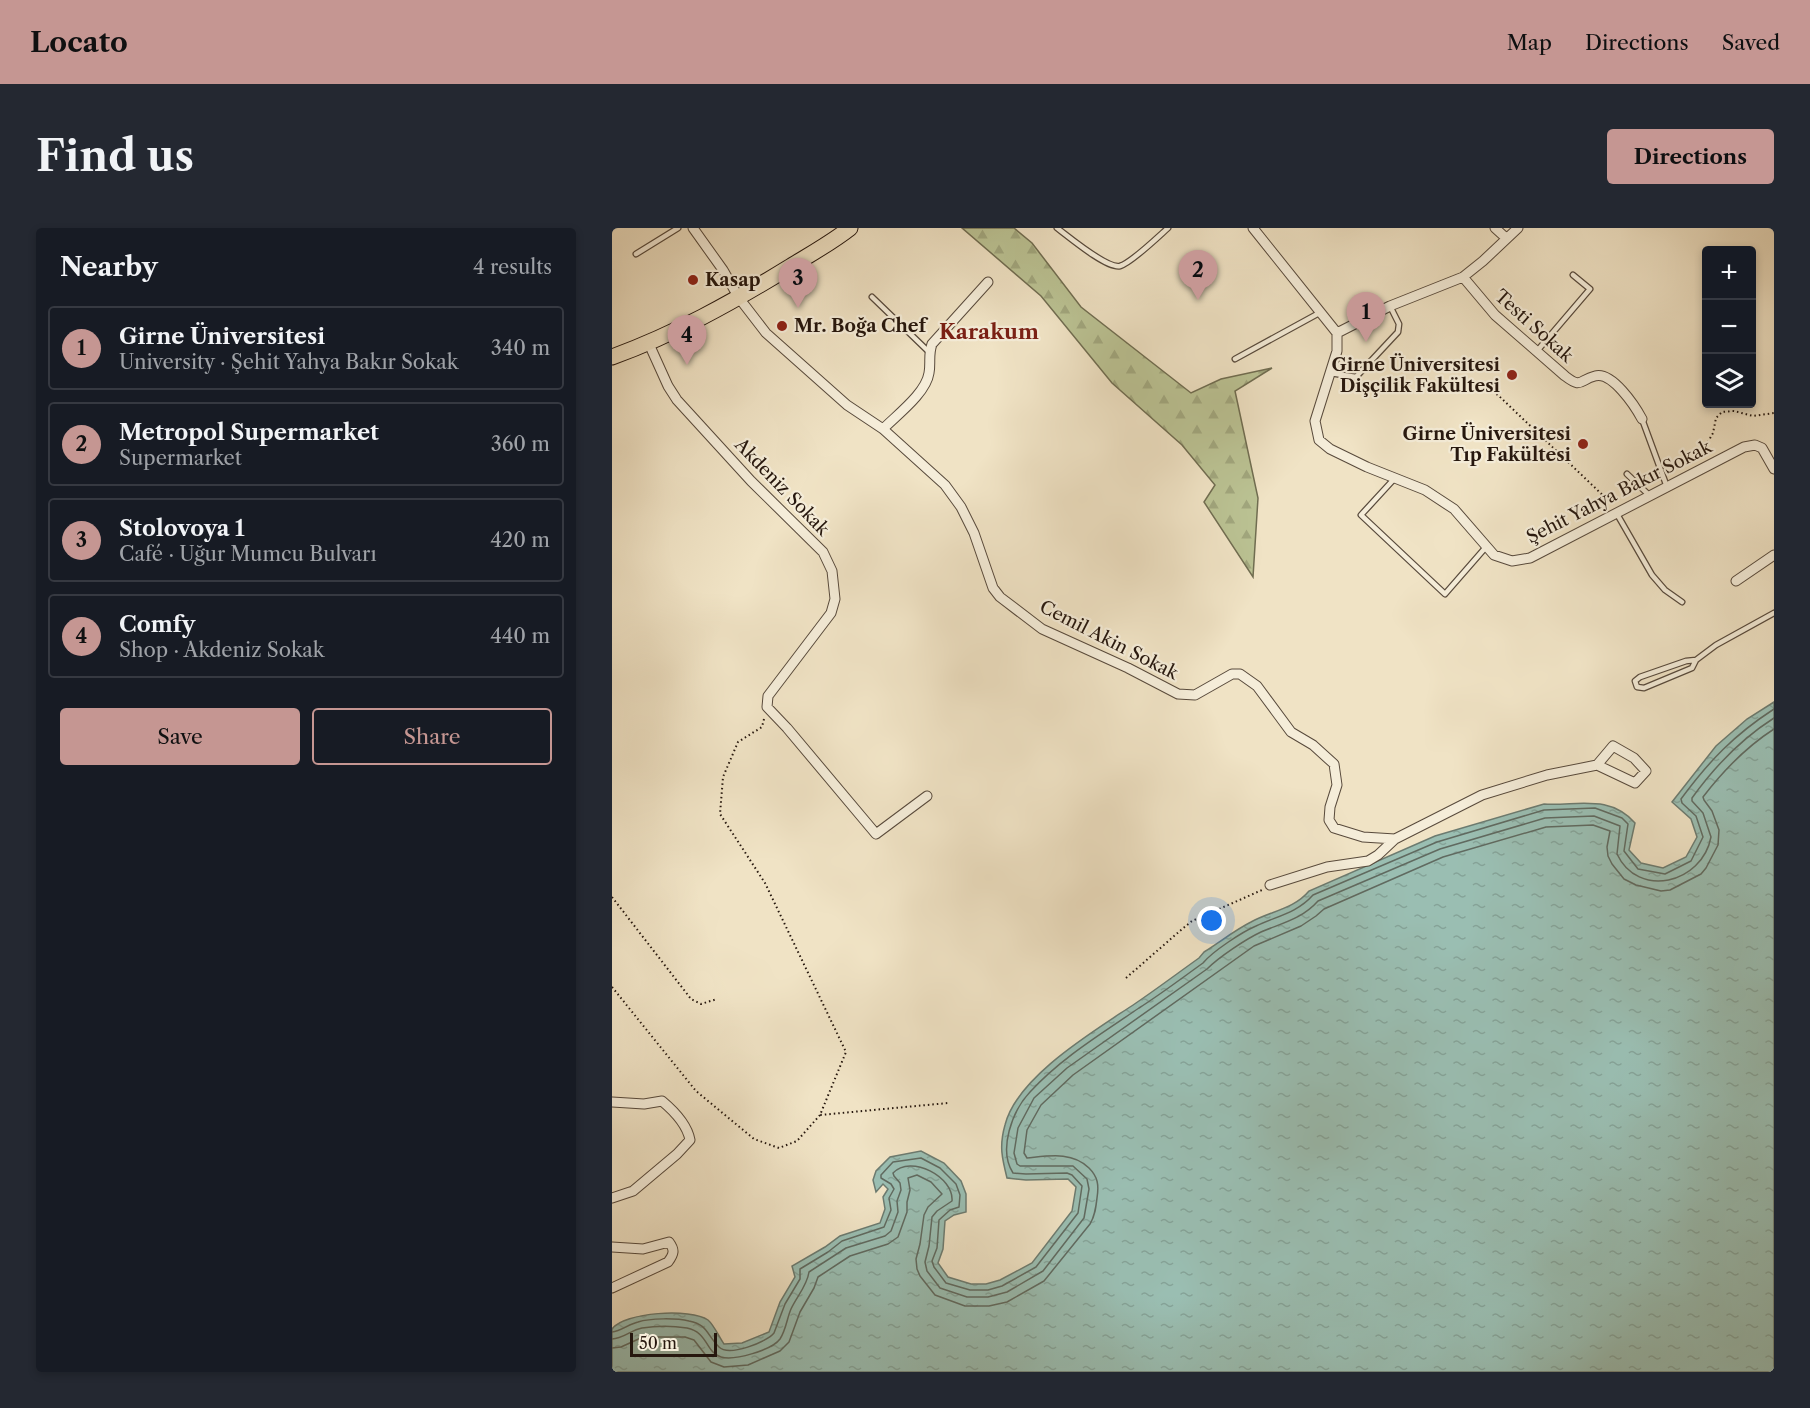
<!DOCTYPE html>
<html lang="en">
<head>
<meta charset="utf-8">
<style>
  :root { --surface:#171b24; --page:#242831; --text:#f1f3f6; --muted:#9ea1a6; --line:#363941; --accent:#c59692 }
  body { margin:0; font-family:"Libre Caslon Text",serif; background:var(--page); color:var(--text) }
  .controls { position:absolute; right:18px; top:18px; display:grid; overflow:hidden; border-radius:6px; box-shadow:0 3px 9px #0003 }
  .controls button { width:54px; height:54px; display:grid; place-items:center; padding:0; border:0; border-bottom:2px solid var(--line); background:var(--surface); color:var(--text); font:30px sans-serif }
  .scale { position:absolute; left:18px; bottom:15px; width:87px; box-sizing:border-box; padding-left:6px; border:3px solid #26170e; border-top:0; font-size:16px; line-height:21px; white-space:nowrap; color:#26170e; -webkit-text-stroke:4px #f5edd9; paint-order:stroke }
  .you { position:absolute; left:600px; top:693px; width:21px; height:21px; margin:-15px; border:4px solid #fff; border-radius:50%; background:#1a73e8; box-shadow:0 0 0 9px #1a73e833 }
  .badge { display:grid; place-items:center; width:39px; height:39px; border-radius:50%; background:var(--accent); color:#111; font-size:20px; font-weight:700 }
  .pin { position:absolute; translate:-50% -50px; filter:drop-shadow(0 2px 3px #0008) }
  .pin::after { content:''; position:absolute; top:32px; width:21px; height:18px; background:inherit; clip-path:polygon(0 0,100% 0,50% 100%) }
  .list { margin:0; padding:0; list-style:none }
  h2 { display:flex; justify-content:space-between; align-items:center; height:78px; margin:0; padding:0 24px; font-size:26px }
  h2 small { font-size:20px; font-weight:400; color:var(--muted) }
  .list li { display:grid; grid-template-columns:39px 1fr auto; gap:18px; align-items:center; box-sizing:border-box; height:84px; margin:0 12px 12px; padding:0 12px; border:2px solid var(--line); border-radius:6px }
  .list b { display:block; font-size:22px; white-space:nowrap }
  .list p { margin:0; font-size:20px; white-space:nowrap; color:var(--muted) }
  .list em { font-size:20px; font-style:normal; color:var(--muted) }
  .actions { display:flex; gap:12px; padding:18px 24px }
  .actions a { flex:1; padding:14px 0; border:2px solid var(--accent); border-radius:6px; text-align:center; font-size:21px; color:var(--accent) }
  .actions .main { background:var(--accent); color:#111 }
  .icon { flex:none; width:33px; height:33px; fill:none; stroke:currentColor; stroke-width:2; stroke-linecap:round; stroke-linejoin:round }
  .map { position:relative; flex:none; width:1162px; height:1144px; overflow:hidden; border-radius:6px }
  header { display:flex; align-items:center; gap:36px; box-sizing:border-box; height:84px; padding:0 30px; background:var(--accent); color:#111 }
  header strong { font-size:28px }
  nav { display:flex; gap:33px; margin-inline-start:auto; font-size:21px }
  .intro { display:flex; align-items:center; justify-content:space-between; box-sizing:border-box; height:144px; padding:0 36px }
  h1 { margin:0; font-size:42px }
  .button { padding:15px 27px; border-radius:6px; background:var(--accent); color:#111; font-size:21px; font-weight:700 }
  main { display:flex; gap:36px; padding:0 36px }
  aside { flex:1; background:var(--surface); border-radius:6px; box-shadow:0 3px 9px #0003 }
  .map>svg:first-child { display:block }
  .forest { fill:url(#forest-firs); stroke:#706d51; stroke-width:1.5 }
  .water { fill:url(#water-ripples); stroke:#6c7b70; stroke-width:1.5 }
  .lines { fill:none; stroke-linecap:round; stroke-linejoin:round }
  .shore { stroke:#606a60; stroke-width:1.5 }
  .lane-casing { stroke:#584a3c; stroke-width:7 }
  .street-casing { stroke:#584a3c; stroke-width:11 }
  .primary-casing { stroke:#26170e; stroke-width:17 }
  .path { stroke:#26170e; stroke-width:2; stroke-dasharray:1.5 3; stroke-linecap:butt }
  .lane { stroke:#f5edd9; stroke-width:4.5 }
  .street { stroke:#f5edd9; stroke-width:9 }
  .primary { stroke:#f0e3c5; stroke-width:15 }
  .poi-dot { fill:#8f2418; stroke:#f5edd9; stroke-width:2 }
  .labels { text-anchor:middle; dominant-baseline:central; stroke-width:4.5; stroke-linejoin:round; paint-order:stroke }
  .poi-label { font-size:18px; font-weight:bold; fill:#26170e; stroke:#f5edd9; text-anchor:start }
  .street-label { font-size:18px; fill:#26170e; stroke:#f5edd9 }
  .quarter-label { font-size:21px; font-weight:bold; fill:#7a1f14; stroke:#f5edd9 }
</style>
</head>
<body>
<header>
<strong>Locato</strong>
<nav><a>Map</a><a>Directions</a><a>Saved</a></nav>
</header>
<div class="intro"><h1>Find us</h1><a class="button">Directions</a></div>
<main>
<aside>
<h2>Nearby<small>4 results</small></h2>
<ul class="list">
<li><span class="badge">1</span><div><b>Girne Üniversitesi</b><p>University · Şehit Yahya Bakır Sokak</p></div><em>340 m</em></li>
<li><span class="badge">2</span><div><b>Metropol Supermarket</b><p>Supermarket</p></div><em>360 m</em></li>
<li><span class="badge">3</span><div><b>Stolovoya 1</b><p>Café · Uğur Mumcu Bulvarı</p></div><em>420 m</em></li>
<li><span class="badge">4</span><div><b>Comfy</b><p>Shop · Akdeniz Sokak</p></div><em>440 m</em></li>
</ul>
<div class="actions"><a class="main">Save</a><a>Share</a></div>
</aside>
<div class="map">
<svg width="1162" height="1144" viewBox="0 0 1162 1144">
  <defs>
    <pattern id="forest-firs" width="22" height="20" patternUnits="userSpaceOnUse" patternTransform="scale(1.5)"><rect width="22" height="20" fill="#bbc394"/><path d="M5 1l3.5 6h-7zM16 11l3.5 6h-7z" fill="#a1a77e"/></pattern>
    <pattern id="water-ripples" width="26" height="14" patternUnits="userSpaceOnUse" patternTransform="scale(1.5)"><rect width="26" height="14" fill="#9abeb2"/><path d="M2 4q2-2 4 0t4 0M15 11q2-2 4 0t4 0" fill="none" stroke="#85a398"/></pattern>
  </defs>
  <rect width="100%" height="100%" fill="#f0e3c5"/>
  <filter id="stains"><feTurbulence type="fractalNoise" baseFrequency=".00333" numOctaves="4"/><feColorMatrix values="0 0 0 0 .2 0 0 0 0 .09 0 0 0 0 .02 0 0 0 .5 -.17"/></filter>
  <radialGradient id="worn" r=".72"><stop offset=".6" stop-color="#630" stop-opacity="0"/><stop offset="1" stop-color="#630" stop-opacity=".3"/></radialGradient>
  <path class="forest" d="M 350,0 L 402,0 L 420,15 L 469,79 L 579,165 L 609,151 L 660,140 L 623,163 L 646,270 L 641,349 L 592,274 L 603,257 L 570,217 L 500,155 L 429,68 Z"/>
  <path class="water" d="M 1162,474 L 1162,1144 L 0,1144 L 0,1101 C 12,1084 79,1080 96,1092 C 102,1097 107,1109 112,1116 L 130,1115 L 157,1104 L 168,1074 L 183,1049 L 180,1038 L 213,1019 L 228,1008 L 268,995 L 273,981 L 271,969 L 276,961 L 271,956 L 264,964 L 261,952 L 264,943 L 278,929 L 309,923 L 332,935 L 349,953 L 354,966 L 354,984 L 342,987 L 333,993 L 331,1021 L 326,1035 L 336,1049 L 359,1056 L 374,1056 L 388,1052 L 420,1035 L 460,983 L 464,959 L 456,951 L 414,952 L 395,950 C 390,930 387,918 393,897 C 405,848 484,802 524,775 C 546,760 566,745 587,730 L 592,724 C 608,714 623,702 639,694 C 659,683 682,681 697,663 L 823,608 L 932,576 C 966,578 997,566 1023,595 L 1017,622 L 1029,635 L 1051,640 L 1074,629 L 1085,609 L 1079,591 L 1060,574 L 1104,518 L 1135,491 Z"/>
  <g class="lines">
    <path class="shore" d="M 0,1104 C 9,1103 17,1096 26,1094 C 38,1090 65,1090 77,1093 C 97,1097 94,1107 107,1119 C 117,1129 155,1114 162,1105 L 173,1076 L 188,1051 L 188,1041 L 216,1024 L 230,1013 L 272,999 L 279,982 L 277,970 L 282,961 L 279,956 L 269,950 L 269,947 L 281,934 L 309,930 L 328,940 L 344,956 L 348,967 L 347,979 L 338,982 L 327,992 L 325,1020 L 320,1033 L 322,1039 L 334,1055 L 358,1062 L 376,1062 L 390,1058 L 424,1039 L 466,985 L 470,958 L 460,947 L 455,945 L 414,946 L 401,945 C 386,922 400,883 418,864 C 449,830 489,806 527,780 C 549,766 570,750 591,735 C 601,723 630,704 644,698 C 665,688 685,685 701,667 L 825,614 L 932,582 L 983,580 L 1010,590 L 1016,596 L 1012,623 L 1026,641 L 1053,646 L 1079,633 L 1091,609 L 1084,588 L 1070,575 L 1069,571 C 1097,533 1122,507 1162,481
      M 0,1111 C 11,1111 19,1102 30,1100 C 43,1098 62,1098 75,1100 C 96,1104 94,1125 109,1129 C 122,1133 160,1122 168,1111 C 174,1102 175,1090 179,1081 C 185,1068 195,1058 197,1044 L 234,1020 L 273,1008 L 279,1003 L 286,984 L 285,973 L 289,962 L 288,955 L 282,948 L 281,945 C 299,926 342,949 340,973 L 325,983 L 320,989 L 317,1018 L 313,1034 L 315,1043 L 328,1060 L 355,1069 L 376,1069 L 395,1064 L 431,1043 L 472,990 L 477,961 L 475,951 L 461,938 L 408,938 L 405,936 L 402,925 L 406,900 L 422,870 L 455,840 L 595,741 C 607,729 634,711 649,704 C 670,695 690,691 706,673 L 828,621 L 933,590 L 982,588 L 1008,598 L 1005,626 C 1026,671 1090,656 1099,609 L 1091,585 L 1080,573 L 1080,570 C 1103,538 1129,511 1162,490
      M 0,1120 L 9,1119 L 31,1109 L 73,1109 L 82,1112 L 99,1134 L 112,1139 L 136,1137 L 168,1123 L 177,1114 L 188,1084 L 202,1060 L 206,1049 L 238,1028 L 276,1016 L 286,1009 L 295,984 L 295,974 L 298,962 L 296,950 L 305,947 L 319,954 L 330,966 L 316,979 L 312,987 L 308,1016 L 304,1031 L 305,1041 L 308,1048 L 323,1067 L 353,1078 L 377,1078 L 395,1074 L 432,1053 L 478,996 C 483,988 484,979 485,970 C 487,957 486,949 477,940 C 460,923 436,928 415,930 L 412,925 L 415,902 L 429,877 L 461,847 L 642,718 L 689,698 L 704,688 L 712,681 L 831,629 L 934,599 L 981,597 L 998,603 L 995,619 L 996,628 L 1000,636 L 1012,651 L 1024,657 L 1049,663 L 1058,662 L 1089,646 L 1094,640 L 1106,617 L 1107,602 L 1100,583 L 1092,572 L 1091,569 C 1111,543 1134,519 1162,501"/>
    <defs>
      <path id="lane" d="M 445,0 C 457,9 495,41 508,38 C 519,35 546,9 556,0
        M 24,26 L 66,0
        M 260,69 L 317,124
        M 925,123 L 978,61 L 961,47
        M 623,131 L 709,84
        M 718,145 L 744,149 L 786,104 L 787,96 L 778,78
        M 1030,191 L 1055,259
        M 1015,246 L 1038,268
        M 783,250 L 749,287 L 833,366 L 874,319
        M 1005,286 L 1040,347 L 1053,362 L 1070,374
        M 1084,432 L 1074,433 L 1028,449 L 1023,453 L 1025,459 L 1032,460 L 1080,440 L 1084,432 L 1104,417 L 1162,385"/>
      <path id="street" d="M 81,0 L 111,42 L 127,70 L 154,105 L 235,177 L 271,201 L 333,257 L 349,279 L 362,305 L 381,360 L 388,369 L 430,401 L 516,440 L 566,466 L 583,467 L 620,446 L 628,446 L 645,458 L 679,504 L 701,517 L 722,536 L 725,557 L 718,579 L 717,592 L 722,600 L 751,609 L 783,611 L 870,567 L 935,547 L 985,537 L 1023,555 L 1034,543 L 1022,530 L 1001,518 L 985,537
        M 641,0 L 725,105 L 725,123 L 703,193 L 707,212 L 718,221 L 755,239 L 813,262 L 842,281 L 882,327 L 900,333 L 918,330 L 1132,219 L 1143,217 L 1150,220 L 1162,241
        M 883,0 L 894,10
        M 851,49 L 883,87 L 953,148 C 970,161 967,152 983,148 C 1000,143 1023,178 1030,191
        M 725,105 L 778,78 L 851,49 L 871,33 L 906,0
        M 37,116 L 56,158 L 65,172 L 139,253 L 211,324 L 220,343 L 223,371 L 219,385 L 156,468 L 155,479 L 175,500 L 264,606 L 315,568
        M 271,201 C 286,186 314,165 317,145 C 319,135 316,127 320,116 L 376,54
        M 1124,353 L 1162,327
        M 658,657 L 715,639 L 756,633 L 766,627 L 783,611
        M 0,874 L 32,876 L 50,873 C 62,883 75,896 78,912 L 65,926 L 21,963 L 0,970
        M 0,1019 L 31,1021 L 57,1014 C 63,1022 62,1026 56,1034 L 0,1060"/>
      <path id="primary" d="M 0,129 C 63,106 119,75 176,40 C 197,27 219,15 238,0"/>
    </defs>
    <use href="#lane" class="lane-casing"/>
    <use href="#street" class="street-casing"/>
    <use href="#primary" class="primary-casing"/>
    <path class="path" d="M 860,155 L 879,162 L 887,168 L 1000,276
      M 1087,230 L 1101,205 L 1104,190 L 1110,184 L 1122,183 L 1141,188 L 1162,185
      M 152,491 L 150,499 L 126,514 L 111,549 L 108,586 L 153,655 L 234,824 L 208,887 L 336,875
      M 0,669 L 79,771 L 89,776 L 105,771
      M 514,750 L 569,702 L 580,693 L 650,662
      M 0,759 L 84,863 L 142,911 L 167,920 L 185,913 L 208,887"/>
    <use href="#lane" class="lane"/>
    <use href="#street" class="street"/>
    <use href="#primary" class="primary"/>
  </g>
  <g class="poi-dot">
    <circle cx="81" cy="52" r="6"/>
    <circle cx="170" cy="98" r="6"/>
    <circle cx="900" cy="147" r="6"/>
    <circle cx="971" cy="216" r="6"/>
  </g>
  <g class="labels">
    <g class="poi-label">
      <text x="93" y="52">Kasap</text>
      <text x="182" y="98">Mr. Boğa Chef</text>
      <text x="888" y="137" text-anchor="end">Girne Üniversitesi<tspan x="888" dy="21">Dişçilik Fakültesi</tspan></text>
      <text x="959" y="206" text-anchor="end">Girne Üniversitesi<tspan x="959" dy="21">Tıp Fakültesi</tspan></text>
    </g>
    <g class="street-label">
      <text transform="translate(922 98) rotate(42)">Testi Sokak</text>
      <text transform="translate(170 259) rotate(46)">Akdeniz Sokak</text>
      <text transform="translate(1007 264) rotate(-27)">Şehit Yahya Bakır Sokak</text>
      <text transform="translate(497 412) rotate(27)">Cemil Akin Sokak</text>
    </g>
    <g class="quarter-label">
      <text x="377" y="103">Karakum</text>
    </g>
  </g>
  <rect width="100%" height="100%" filter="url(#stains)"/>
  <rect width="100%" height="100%" fill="url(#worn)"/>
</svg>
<div class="controls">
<button>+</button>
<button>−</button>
<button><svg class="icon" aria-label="layers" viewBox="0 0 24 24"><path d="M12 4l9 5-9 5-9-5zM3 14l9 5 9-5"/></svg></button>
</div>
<div class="scale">50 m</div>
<div class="you"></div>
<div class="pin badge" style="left:754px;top:114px">1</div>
<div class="pin badge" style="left:586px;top:72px">2</div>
<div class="pin badge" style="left:186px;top:80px">3</div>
<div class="pin badge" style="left:75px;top:137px">4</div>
</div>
</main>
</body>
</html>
